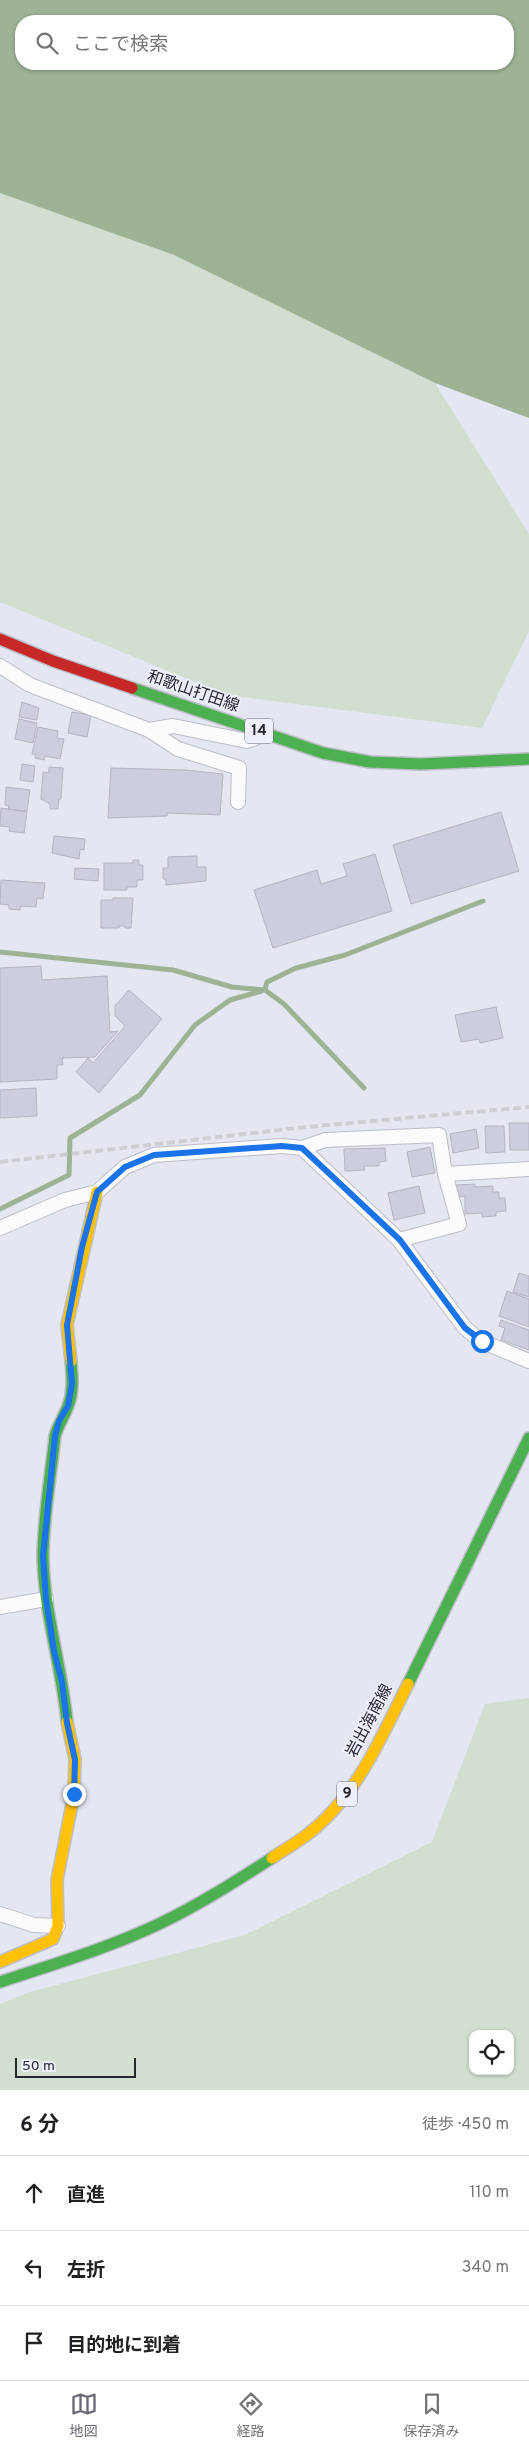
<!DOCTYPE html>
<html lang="ja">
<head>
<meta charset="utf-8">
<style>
  :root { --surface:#fff; --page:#f2f2f2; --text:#202124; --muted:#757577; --line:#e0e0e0; --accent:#686a74 }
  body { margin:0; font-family:Overpass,"Noto Sans JP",sans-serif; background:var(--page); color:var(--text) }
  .controls { position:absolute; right:15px; bottom:15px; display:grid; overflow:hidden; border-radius:10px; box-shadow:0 1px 4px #0004 }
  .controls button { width:45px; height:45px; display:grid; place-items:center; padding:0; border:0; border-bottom:1px solid var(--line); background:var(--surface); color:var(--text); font:25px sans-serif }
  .scale { position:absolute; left:15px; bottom:12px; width:121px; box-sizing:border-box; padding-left:5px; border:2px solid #262730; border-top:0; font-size:14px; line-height:18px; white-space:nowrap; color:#262730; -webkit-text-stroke:4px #edeffd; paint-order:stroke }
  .stop { position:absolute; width:15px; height:15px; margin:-11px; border:4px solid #1a73e8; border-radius:50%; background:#fff }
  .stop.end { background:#1a73e8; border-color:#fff; box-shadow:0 1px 5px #0008 }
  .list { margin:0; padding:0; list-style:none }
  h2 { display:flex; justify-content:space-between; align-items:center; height:65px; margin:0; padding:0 20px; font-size:21px }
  h2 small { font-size:16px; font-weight:400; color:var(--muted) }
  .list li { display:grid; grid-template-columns:32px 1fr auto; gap:15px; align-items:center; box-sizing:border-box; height:75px; padding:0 20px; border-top:1px solid var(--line) }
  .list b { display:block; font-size:19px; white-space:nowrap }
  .list em { font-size:16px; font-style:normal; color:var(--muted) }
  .icon { flex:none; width:28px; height:28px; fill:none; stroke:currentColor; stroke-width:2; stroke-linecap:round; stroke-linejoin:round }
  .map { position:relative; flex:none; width:529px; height:2090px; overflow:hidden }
  .search { position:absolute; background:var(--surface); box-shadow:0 1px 4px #0004; left:15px; right:15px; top:15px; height:55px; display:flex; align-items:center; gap:12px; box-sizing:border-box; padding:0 18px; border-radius:20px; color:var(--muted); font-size:19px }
  .sheet { height:290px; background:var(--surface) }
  nav { display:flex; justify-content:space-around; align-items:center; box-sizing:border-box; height:70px; border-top:1px solid var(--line); background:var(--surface); font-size:14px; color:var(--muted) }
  nav a { display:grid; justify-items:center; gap:2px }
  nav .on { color:var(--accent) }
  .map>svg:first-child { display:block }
  .green { fill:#d1ded0; fill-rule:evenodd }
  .water { fill:#9db394; fill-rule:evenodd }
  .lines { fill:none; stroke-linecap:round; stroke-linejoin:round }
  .stream { stroke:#9db394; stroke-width:5 }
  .building { fill:#cccede; stroke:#b4b5bf }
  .street-casing { stroke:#bcbec7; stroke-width:16 }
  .fast-casing { stroke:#bcbec7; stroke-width:14 }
  .slow-casing { stroke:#bcbec7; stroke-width:14 }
  .jam-casing { stroke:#bcbec7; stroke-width:14 }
  .street { stroke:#fbfbfd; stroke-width:14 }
  .fast { stroke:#4caf50; stroke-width:11 }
  .slow { stroke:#ffc107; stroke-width:11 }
  .jam { stroke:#c62828; stroke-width:11 }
  .rail { stroke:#cecfd3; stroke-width:4; stroke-dasharray:8 4; stroke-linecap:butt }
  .route { stroke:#1a73e8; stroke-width:6 }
  .labels { text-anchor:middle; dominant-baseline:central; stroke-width:4; stroke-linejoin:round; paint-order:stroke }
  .shield { fill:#edeffd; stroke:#62636e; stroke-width:1 }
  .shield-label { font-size:15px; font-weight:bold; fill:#262730 }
  .street-label { font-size:16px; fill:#262730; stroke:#edeffd }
</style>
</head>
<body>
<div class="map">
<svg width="529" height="2090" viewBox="0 0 529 2090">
  <rect width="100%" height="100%" fill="#e4e6f2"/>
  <path class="green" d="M 0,192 L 174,255 L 435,383 L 529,534 L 529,631 L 482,728 L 227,695 L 0,602 Z
    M 529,1698 L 529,2090 L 0,2090 L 0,2004 L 30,1992 L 245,1935 L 432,1842 L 485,1704 ZM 473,2034 L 510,2034 L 510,2071 L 473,2071 Z"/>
  <path class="water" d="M 0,0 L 529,0 L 529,418 L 435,383 L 174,255 L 0,193 ZM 21,21 L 508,21 L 508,64 L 21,64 Z"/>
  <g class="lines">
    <path class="stream" d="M 0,952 L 173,970 L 232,987 L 265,990 L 284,1004 L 364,1088
      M 265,990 L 267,982 L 296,968 L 345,955 L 483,901
      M 0,1209 L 69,1175 L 70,1138 L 140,1095 L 195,1025 L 230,1000 L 262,991"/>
  </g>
  <path class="building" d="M 22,702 L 39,708 L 37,720 L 19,717 Z
    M 72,712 L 91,715 L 87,737 L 68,733 Z
    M 19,719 L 37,723 L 33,743 L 15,739 Z
    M 38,727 L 58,731 L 57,738 L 64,739 L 60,759 L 45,756 L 44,760 L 35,758 L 36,754 L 32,754 Z
    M 22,764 L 35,766 L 33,782 L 20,780 Z
    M 49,767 L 63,768 L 61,799 L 59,799 L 58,809 L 50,809 L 50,804 L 41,799 L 43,772 L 49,773 Z
    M 111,768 L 185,770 L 223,774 L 220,815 L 167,813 L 167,816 L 108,818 Z
    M 6,787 L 30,790 L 27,811 L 8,809 L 9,806 L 5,805 Z
    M 1,808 L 27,812 L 24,833 L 9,831 L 10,827 L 0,826 Z
    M 501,812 L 519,871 L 411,904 L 393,845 Z
    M 54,836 L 85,839 L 84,850 L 80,849 L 79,859 L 52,853 Z
    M 375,854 L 392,911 L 273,948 L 254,890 L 317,870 L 321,884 L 347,876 L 343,864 Z
    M 197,856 L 197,867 L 206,867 L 206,881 L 166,885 L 166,879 L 163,879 L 163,868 L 168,868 L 168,857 Z
    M 133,860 L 139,860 L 139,865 L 143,865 L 143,880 L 137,880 L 137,887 L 127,887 L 127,890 L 104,890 L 104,863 L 133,863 Z
    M 75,868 L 99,869 L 98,881 L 74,879 Z
    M 1,880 L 45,883 L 43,899 L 37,898 L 36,907 L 21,906 L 20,910 L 9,909 L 9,905 L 0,904 Z
    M 113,898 L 133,898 L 131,928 L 125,928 L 125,926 L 119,926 L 119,928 L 101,928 L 101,900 L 113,900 Z
    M 41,966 L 42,980 L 107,976 L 110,1032 L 118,1031 L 95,1057 L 62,1058 L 63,1065 L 57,1065 L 57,1079 L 0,1082 L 0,968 Z
    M 129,990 L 162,1019 L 99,1093 L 76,1072 L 88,1058 L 93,1063 L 125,1026 L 115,1016 L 115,1006 Z
    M 496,1007 L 503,1038 L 480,1043 L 479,1039 L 461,1042 L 455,1015 Z
    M 36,1088 L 37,1116 L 0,1118 L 0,1090 Z
    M 509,1123 L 529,1123 L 529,1150 L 510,1150 Z
    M 485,1126 L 504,1126 L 505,1152 L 486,1153 Z
    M 476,1129 L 479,1148 L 453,1153 L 450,1134 Z
    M 430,1147 L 435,1173 L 412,1177 L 407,1152 Z
    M 385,1148 L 386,1161 L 379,1162 L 379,1166 L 364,1166 L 365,1170 L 345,1171 L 344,1149 Z
    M 475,1184 L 475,1187 L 493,1186 L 493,1192 L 499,1192 L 499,1198 L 505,1198 L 506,1211 L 496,1212 L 496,1216 L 482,1217 L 482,1213 L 465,1214 L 465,1196 L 457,1197 L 456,1185 Z
    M 419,1186 L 425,1213 L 394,1220 L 388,1193 Z
    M 519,1273 L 529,1276 L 529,1297 L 513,1292 Z
    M 507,1291 L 529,1299 L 529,1327 L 499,1316 Z
    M 501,1320 L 529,1330 L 529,1350 L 501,1340 L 505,1328 L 499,1326 Z"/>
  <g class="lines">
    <defs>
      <path id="street" d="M 0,666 L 30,685 L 149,730
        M 238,802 L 239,768 L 178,749 L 149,730 L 173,726 L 247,741 L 266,734
        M 445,1174 L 529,1169
        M 0,1228 L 65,1200 L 97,1192 L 125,1167 L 154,1155 L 282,1146 L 302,1148
        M 399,1240 L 459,1224 L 445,1174 L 439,1135 L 325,1140 L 302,1148 L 399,1240 L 465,1328 L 481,1341 L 529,1361
        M 0,1607 L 46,1599
        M 0,1914 L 34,1925 L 58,1926"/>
      <path id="fast" d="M 132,688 L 323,753 L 370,762 L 421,764 L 529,759
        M 408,1684 L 529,1438
        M 67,1722 C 62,1667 44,1613 43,1557 C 43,1519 51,1474 55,1436 C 58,1425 64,1417 68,1406 C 74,1391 72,1376 71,1361
        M 0,1982 C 54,1964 109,1948 161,1923 C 199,1905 236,1881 272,1858"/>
      <path id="slow" d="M 71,1361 L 67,1325 L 97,1192
        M 272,1858 C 284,1850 296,1843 308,1834 C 356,1797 381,1738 408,1684
        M 0,1962 L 53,1939 L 58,1926 L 57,1880 L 74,1794 L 75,1759 L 67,1722"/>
      <path id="jam" d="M 0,639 L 53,661 L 132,688"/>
    </defs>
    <use href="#street" class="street-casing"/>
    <use href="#fast" class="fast-casing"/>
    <use href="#slow" class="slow-casing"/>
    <use href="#jam" class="jam-casing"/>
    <use href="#street" class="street"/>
    <use href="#fast" class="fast"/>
    <use href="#slow" class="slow"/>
    <use href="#jam" class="jam"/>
    <path class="rail" d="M 0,1162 L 306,1127 L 529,1107"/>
  </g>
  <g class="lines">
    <path class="route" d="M 74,1794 L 75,1760 L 67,1723 L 62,1682 L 54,1651 L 46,1599 L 43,1556 L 55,1436 L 59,1421 L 68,1406 L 72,1384 L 67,1325 L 82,1247 L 97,1192 L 125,1167 L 154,1155 L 282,1146 L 302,1148 L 400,1240 L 465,1328 L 482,1341"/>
  </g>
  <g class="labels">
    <g class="shield">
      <rect x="245" y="718.5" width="28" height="25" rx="4"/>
      <rect x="337" y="1781.5" width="20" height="25" rx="4"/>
    </g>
    <g class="shield-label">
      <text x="259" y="731">14</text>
      <text x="347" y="1794">9</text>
    </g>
    <g class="street-label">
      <text transform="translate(193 692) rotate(19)">和歌山打田線</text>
      <text transform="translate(370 1721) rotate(-62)">岩出海南線</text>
    </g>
  </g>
</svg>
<div class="controls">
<button><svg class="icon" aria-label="locate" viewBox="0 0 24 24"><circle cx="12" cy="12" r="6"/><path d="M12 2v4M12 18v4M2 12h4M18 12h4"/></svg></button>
</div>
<div class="scale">50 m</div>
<div class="stop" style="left:482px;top:1341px"></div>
<div class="stop end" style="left:74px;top:1794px"></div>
<div class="search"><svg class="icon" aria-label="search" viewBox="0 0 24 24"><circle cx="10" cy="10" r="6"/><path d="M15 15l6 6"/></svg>ここで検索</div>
</div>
<section class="sheet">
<h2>6 分<small>徒歩 · 450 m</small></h2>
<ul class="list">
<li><svg class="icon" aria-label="ahead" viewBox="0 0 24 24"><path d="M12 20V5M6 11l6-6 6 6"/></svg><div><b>直進</b></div><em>110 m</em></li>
<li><svg class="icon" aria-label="left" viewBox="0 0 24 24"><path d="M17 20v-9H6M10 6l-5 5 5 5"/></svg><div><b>左折</b></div><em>340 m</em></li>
<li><svg class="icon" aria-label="arrive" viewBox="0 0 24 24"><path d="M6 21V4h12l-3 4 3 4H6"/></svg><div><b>目的地に到着</b></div></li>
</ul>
</section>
<nav>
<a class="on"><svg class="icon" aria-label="map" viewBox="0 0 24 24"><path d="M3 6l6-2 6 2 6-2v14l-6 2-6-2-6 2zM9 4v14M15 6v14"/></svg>地図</a>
<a><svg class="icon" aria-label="directions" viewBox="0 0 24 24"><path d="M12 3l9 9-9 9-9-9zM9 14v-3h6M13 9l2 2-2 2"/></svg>経路</a>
<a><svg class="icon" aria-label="saved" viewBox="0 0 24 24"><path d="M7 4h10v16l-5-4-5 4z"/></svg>保存済み</a>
</nav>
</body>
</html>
